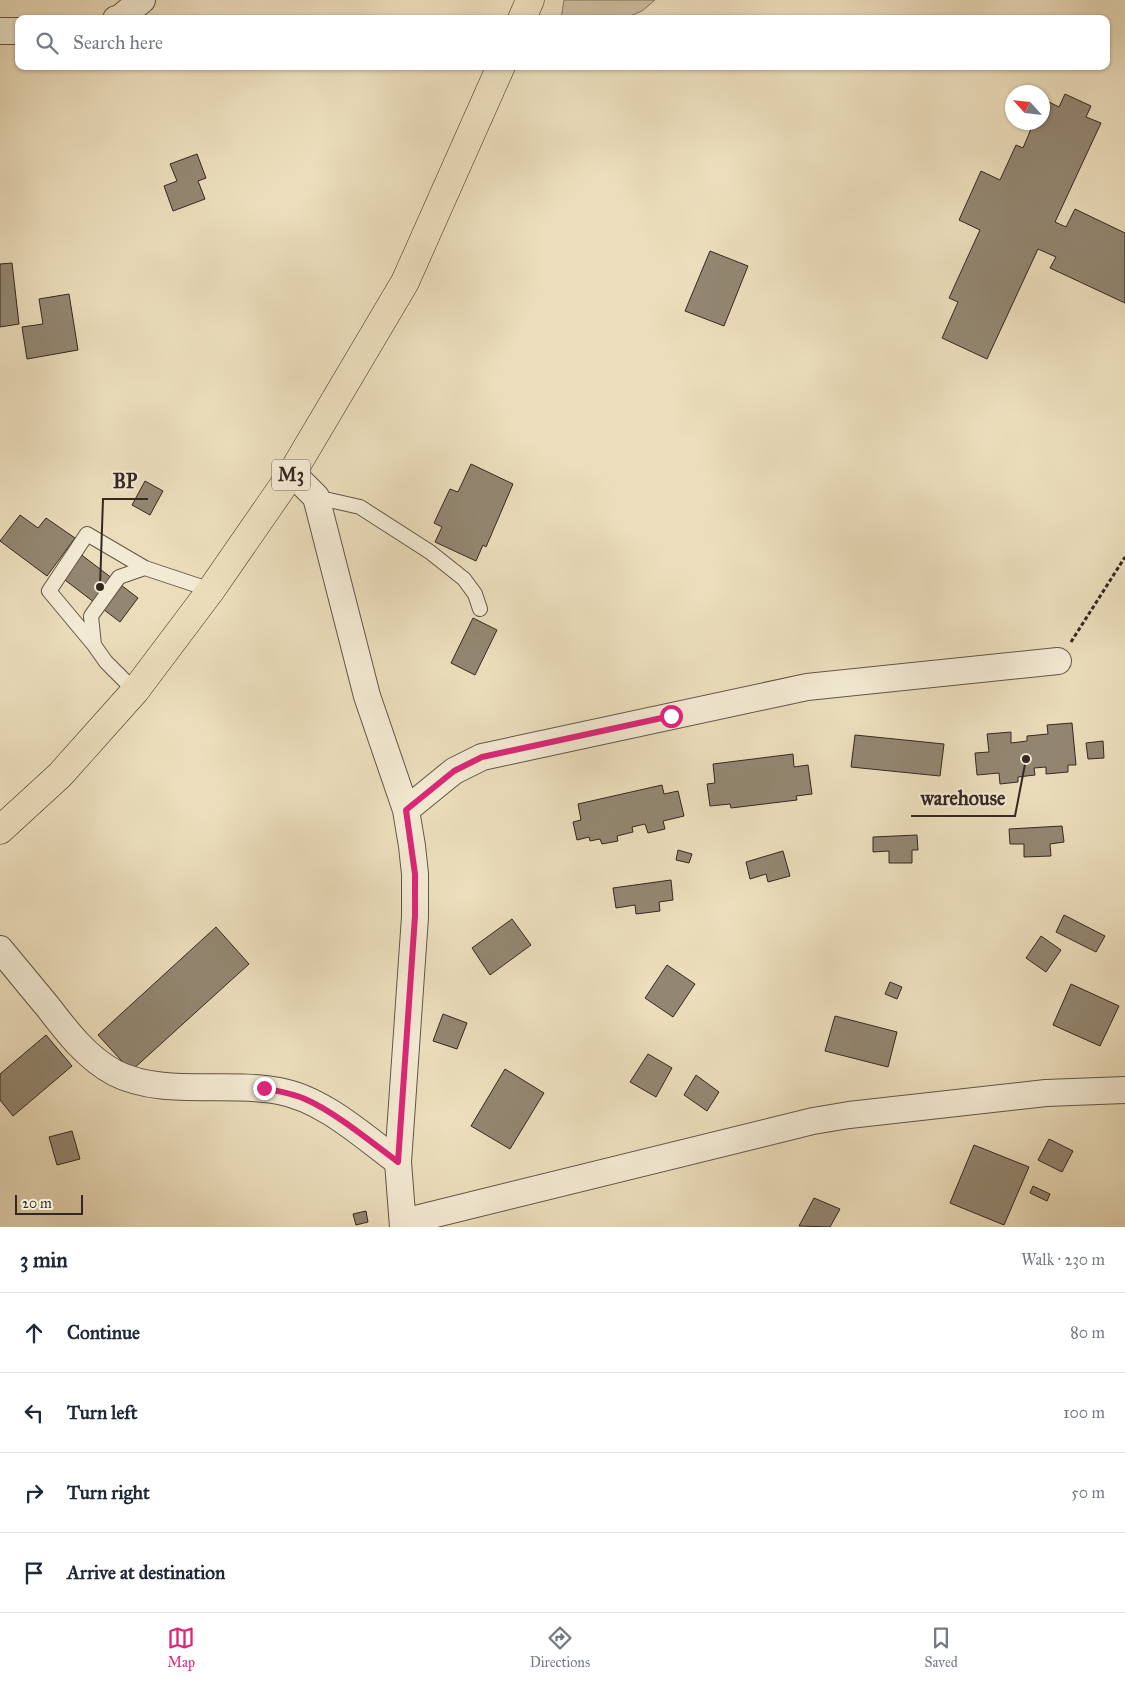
<!DOCTYPE html>
<html lang="en">
<head>
<meta charset="utf-8">
<style>
  :root { --surface:#fff; --page:#f2f2f3; --text:#1f2937; --muted:#747a83; --line:#e0e1e3; --accent:#db2777 }
  body { margin:0; font-family:"IM FELL Great Primer",serif; background:var(--page); color:var(--text) }
  .compass { position:absolute; left:1005px; top:85px; width:45px; height:45px; border-radius:50%; background:var(--surface); box-shadow:0 1px 4px #0004; rotate:297deg }
  .scale { position:absolute; left:15px; bottom:12px; width:68px; box-sizing:border-box; padding-left:5px; border:2px solid #332821; border-top:0; font-size:14px; line-height:18px; white-space:nowrap; color:#332821; -webkit-text-stroke:4px #f3ead3; paint-order:stroke }
  .stop { position:absolute; width:15px; height:15px; margin:-11px; border:4px solid #db2777; border-radius:50%; background:#fff }
  .stop.end { background:#db2777; border-color:#fff; box-shadow:0 1px 5px #0008 }
  .list { margin:0; padding:0; list-style:none }
  h2 { display:flex; justify-content:space-between; align-items:center; height:65px; margin:0; padding:0 20px; font-size:21px }
  h2 small { font-size:16px; font-weight:400; color:var(--muted) }
  .list li { display:grid; grid-template-columns:32px 1fr auto; gap:15px; align-items:center; box-sizing:border-box; height:80px; padding:0 20px; border-top:1px solid var(--line) }
  .list b { display:block; font-size:19px; white-space:nowrap }
  .list em { font-size:16px; font-style:normal; color:var(--muted) }
  .icon { flex:none; width:28px; height:28px; fill:none; stroke:currentColor; stroke-width:2; stroke-linecap:round; stroke-linejoin:round }
  .map { position:relative; flex:none; width:1125px; height:1227px; overflow:hidden }
  .search { position:absolute; background:var(--surface); box-shadow:0 1px 4px #0004; left:15px; right:15px; top:15px; height:55px; display:flex; align-items:center; gap:12px; box-sizing:border-box; padding:0 18px; border-radius:10px; color:var(--muted); font-size:19px }
  .sheet { height:385px; background:var(--surface) }
  nav { display:flex; justify-content:space-around; align-items:center; box-sizing:border-box; height:70px; border-top:1px solid var(--line); background:var(--surface); font-size:14px; color:var(--muted) }
  nav a { display:grid; justify-items:center; gap:2px }
  nav .on { color:var(--accent) }
  .map>svg:first-child { display:block }
  .pitch { fill:#cdbfa2; stroke:#807462 }
  .building { fill:#938772; stroke:#332821 }
  .lines { fill:none; stroke-linecap:round; stroke-linejoin:round }
  .service-casing { stroke:#615648; stroke-width:16 }
  .minor-casing { stroke:#615648; stroke-width:28 }
  .trunk-casing { stroke:#332821; stroke-width:29 }
  .path { stroke:#332821; stroke-width:3; stroke-dasharray:4 2.5; stroke-linecap:butt }
  .service { stroke:#f3ead3; stroke-width:14 }
  .minor { stroke:#f3ead3; stroke-width:26 }
  .trunk { stroke:#ecdebc; stroke-width:28 }
  .route { stroke:#db2777; stroke-width:6 }
  .labels { text-anchor:middle; dominant-baseline:central; stroke-width:4.5; stroke-linejoin:round; paint-order:stroke }
  .shield { fill:#f3ead3; stroke:#6d6256; stroke-width:1 }
  .shield-label { font-size:18px; font-weight:bold; fill:#332821 }
  .leader { fill:none; stroke:#332821; stroke-width:2 }
  .callout-dot { fill:#332821; stroke:#f3ead3; stroke-width:2 }
  .callout-label { font-size:20px; text-anchor:middle; font-weight:bold; fill:#332821; stroke:#f3ead3; stroke-width:4.5; stroke-linejoin:round; paint-order:stroke }
</style>
</head>
<body>
<div class="map">
<svg width="1125" height="1227" viewBox="0 0 1125 1227">
  <rect width="100%" height="100%" fill="#ecdebc"/>
  <filter id="stains"><feTurbulence type="fractalNoise" baseFrequency=".004" numOctaves="4"/><feColorMatrix values="0 0 0 0 .2 0 0 0 0 .09 0 0 0 0 .02 0 0 0 .5 -.17"/></filter>
  <radialGradient id="worn" r=".72"><stop offset=".6" stop-color="#630" stop-opacity="0"/><stop offset="1" stop-color="#630" stop-opacity=".3"/></radialGradient>
  <path class="pitch" d="M 564,0 L 655,0 L 642,11 L 623,19 L 561,19 Z"/>
  <path class="building" d="M 1065,94 L 1091,106 L 1086,117 L 1101,123 L 1055,222 L 1066,227 L 1075,209 L 1125,233 L 1125,303 L 1050,268 L 1056,257 L 1038,249 L 987,359 L 942,338 L 958,302 L 949,298 L 980,230 L 959,220 L 981,171 L 1000,180 L 1016,145 L 1023,148 L 1034,122 L 1042,122 L 1042,105 L 1045,100 L 1059,107 Z
    M 197,154 L 206,178 L 198,181 L 205,199 L 173,211 L 164,186 L 177,181 L 170,164 Z
    M 710,251 L 748,266 L 724,326 L 685,311 Z
    M 12,263 L 19,324 L 0,327 L 0,264 Z
    M 69,294 L 78,350 L 27,359 L 22,327 L 43,324 L 39,299 Z
    M 471,464 L 513,484 L 486,547 L 483,545 L 476,561 L 435,542 L 442,527 L 434,523 L 450,489 L 458,492 Z
    M 145,481 L 163,491 L 150,515 L 132,505 Z
    M 20,515 L 38,528 L 46,518 L 75,538 L 47,576 L 0,541 Z
    M 79,553 L 138,598 L 120,622 L 61,577 Z
    M 473,618 L 497,630 L 475,675 L 451,663 Z
    M 1072,723 L 1076,765 L 1068,765 L 1068,772 L 1046,774 L 1046,767 L 1034,768 L 1035,775 L 1018,777 L 1018,782 L 1000,784 L 999,773 L 977,775 L 975,753 L 989,752 L 987,734 L 1011,732 L 1011,743 L 1027,741 L 1027,736 L 1048,734 L 1047,725 Z
    M 855,735 L 944,744 L 940,776 L 851,767 Z
    M 1103,741 L 1104,758 L 1088,759 L 1086,743 Z
    M 793,754 L 794,767 L 808,765 L 812,794 L 796,796 L 797,800 L 731,808 L 730,804 L 710,806 L 707,784 L 715,783 L 713,764 Z
    M 662,785 L 664,794 L 678,791 L 684,816 L 663,821 L 665,829 L 648,833 L 645,824 L 632,827 L 633,832 L 617,836 L 618,841 L 602,844 L 600,839 L 590,841 L 589,837 L 577,840 L 573,822 L 581,820 L 578,804 Z
    M 1062,826 L 1064,842 L 1050,844 L 1051,856 L 1024,857 L 1024,844 L 1010,844 L 1009,829 Z
    M 917,835 L 918,850 L 912,850 L 912,863 L 889,863 L 889,851 L 873,852 L 873,837 Z
    M 678,850 L 692,854 L 689,863 L 676,860 Z
    M 783,851 L 790,876 L 768,882 L 766,874 L 750,879 L 746,862 Z
    M 671,880 L 673,900 L 659,902 L 660,911 L 636,914 L 635,905 L 616,908 L 613,888 Z
    M 1064,915 L 1105,936 L 1096,952 L 1056,932 Z
    M 512,919 L 531,945 L 490,975 L 472,948 Z
    M 216,927 L 249,964 L 131,1071 L 98,1035 Z
    M 1041,936 L 1061,950 L 1046,972 L 1026,958 Z
    M 667,965 L 695,984 L 673,1017 L 645,998 Z
    M 890,982 L 902,987 L 897,999 L 885,994 Z
    M 1071,984 L 1119,1006 L 1100,1046 L 1053,1025 Z
    M 443,1014 L 467,1023 L 457,1049 L 433,1041 Z
    M 835,1016 L 897,1032 L 888,1067 L 825,1051 Z
    M 46,1035 L 72,1066 L 13,1116 L 0,1100 L 0,1074 Z
    M 648,1054 L 672,1068 L 656,1097 L 630,1082 Z
    M 505,1069 L 544,1093 L 510,1149 L 471,1126 Z
    M 696,1075 L 719,1092 L 707,1111 L 684,1095 Z
    M 72,1131 L 80,1159 L 57,1165 L 49,1137 Z
    M 1049,1139 L 1073,1151 L 1062,1172 L 1038,1160 Z
    M 974,1145 L 1029,1167 L 1004,1225 L 950,1203 Z
    M 1033,1186 L 1050,1194 L 1047,1201 L 1030,1193 Z
    M 814,1198 L 840,1209 L 830,1227 L 799,1226 Z
    M 366,1211 L 368,1222 L 356,1225 L 353,1214 Z"/>
  <g class="lines">
    <defs>
      <path id="service" d="M 316,497 L 360,507 L 430,552 L 464,579 L 475,594 L 480,609
        M 94,645 L 49,591 L 87,534 L 145,568
        M 135,691 L 106,662 L 94,645 L 91,616 L 119,577 L 145,568 L 211,590"/>
      <path id="minor" d="M 116,19 L 120,18 L 142,0
        M 0,31 L 19,31
        M 292,473 L 316,497 L 367,696 L 406,810 L 412,846 L 415,874 L 415,917 L 398,1162 L 403,1227
        M 406,810 L 454,771 L 482,757 L 807,687 L 1058,661
        M 0,949 C 16,968 32,988 48,1007 C 67,1032 87,1058 115,1073 C 162,1097 228,1081 279,1091 C 323,1099 363,1136 398,1162
        M 403,1222 L 813,1121 L 849,1115 L 1046,1093 L 1125,1090"/>
      <path id="trunk" d="M 522,19 L 530,0
        M 0,830 L 60,775 L 135,691 L 211,590 L 292,473 L 405,282 L 501,66"/>
    </defs>
    <use href="#service" class="service-casing"/>
    <use href="#minor" class="minor-casing"/>
    <use href="#trunk" class="trunk-casing"/>
    <path class="path" d="M 1071,642 L 1125,557"/>
    <use href="#service" class="service"/>
    <use href="#minor" class="minor"/>
    <use href="#trunk" class="trunk"/>
  </g>
  <g class="lines">
    <path class="route" d="M 264,1088 C 277,1091 292,1093 305,1099 C 335,1112 371,1142 398,1162 L 415,916 L 415,874 L 406,810 L 454,771 L 482,757 L 671,716"/>
  </g>
  <g class="labels">
    <rect class="shield" x="272" y="459.5" width="38" height="31" rx="4"/>
    <g class="shield-label">
      <text x="291" y="475">M3</text>
    </g>
  </g>
  <path class="leader" d="M100 587L103 499H148M1026 759L1015 816H911"/>
  <g class="callout-dot">
    <circle cx="100" cy="587" r="5"/>
    <circle cx="1026" cy="759" r="5"/>
  </g>
  <g class="callout-label">
    <text x="125" y="488">BP</text>
    <text x="963" y="805">warehouse</text>
  </g>
  <rect width="100%" height="100%" filter="url(#stains)"/>
  <rect width="100%" height="100%" fill="url(#worn)"/>
</svg>
<svg class="compass" viewBox="-18 -18 36 36"><path d="M0-13l5 13h-10z" fill="#e53935"/><path d="M0 13l5-13h-10z" fill="#747a83"/></svg>
<div class="scale">20 m</div>
<div class="stop" style="left:671px;top:716px"></div>
<div class="stop end" style="left:264px;top:1088px"></div>
<div class="search"><svg class="icon" aria-label="search" viewBox="0 0 24 24"><circle cx="10" cy="10" r="6"/><path d="M15 15l6 6"/></svg>Search here</div>
</div>
<section class="sheet">
<h2>3 min<small>Walk · 230 m</small></h2>
<ul class="list">
<li><svg class="icon" aria-label="ahead" viewBox="0 0 24 24"><path d="M12 20V5M6 11l6-6 6 6"/></svg><div><b>Continue</b></div><em>80 m</em></li>
<li><svg class="icon" aria-label="left" viewBox="0 0 24 24"><path d="M17 20v-9H6M10 6l-5 5 5 5"/></svg><div><b>Turn left</b></div><em>100 m</em></li>
<li><svg class="icon" aria-label="right" viewBox="0 0 24 24"><path d="M7 20v-9h11M14 6l5 5-5 5"/></svg><div><b>Turn right</b></div><em>50 m</em></li>
<li><svg class="icon" aria-label="arrive" viewBox="0 0 24 24"><path d="M6 21V4h12l-3 4 3 4H6"/></svg><div><b>Arrive at destination</b></div></li>
</ul>
</section>
<nav>
<a class="on"><svg class="icon" aria-label="map" viewBox="0 0 24 24"><path d="M3 6l6-2 6 2 6-2v14l-6 2-6-2-6 2zM9 4v14M15 6v14"/></svg>Map</a>
<a><svg class="icon" aria-label="directions" viewBox="0 0 24 24"><path d="M12 3l9 9-9 9-9-9zM9 14v-3h6M13 9l2 2-2 2"/></svg>Directions</a>
<a><svg class="icon" aria-label="saved" viewBox="0 0 24 24"><path d="M7 4h10v16l-5-4-5 4z"/></svg>Saved</a>
</nav>
</body>
</html>
